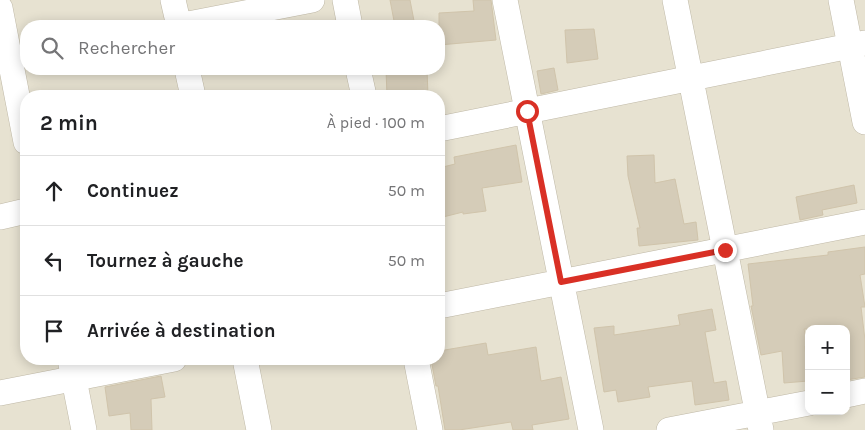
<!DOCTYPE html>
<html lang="fr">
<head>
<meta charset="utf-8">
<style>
  :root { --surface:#fff; --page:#f6f6f6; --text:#202124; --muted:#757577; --line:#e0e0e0 }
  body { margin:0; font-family:Karla,sans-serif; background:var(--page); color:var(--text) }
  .controls { position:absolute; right:15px; bottom:15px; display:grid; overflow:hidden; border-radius:10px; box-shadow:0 2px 12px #0003 }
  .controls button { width:45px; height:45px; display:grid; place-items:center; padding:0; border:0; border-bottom:1px solid var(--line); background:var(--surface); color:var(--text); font:25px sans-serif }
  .stop { position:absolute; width:15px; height:15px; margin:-11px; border:4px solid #d93025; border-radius:50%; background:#fff }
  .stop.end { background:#d93025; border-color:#fff; box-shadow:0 1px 5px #0008 }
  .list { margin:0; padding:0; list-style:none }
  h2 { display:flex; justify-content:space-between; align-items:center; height:65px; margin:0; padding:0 20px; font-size:21px }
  h2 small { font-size:16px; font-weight:400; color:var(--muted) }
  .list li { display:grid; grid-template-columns:32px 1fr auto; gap:15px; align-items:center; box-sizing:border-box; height:70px; padding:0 20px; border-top:1px solid var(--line) }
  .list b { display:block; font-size:19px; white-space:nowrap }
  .list em { font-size:16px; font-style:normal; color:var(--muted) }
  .icon { flex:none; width:28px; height:28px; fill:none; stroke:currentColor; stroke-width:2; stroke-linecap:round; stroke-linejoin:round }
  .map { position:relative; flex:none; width:865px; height:430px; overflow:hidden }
  .search { position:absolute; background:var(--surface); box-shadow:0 2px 12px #0003; left:20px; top:20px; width:425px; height:55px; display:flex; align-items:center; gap:12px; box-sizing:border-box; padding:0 18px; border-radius:20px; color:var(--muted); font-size:19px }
  .panel { position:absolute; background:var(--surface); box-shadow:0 2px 12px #0003; left:20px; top:90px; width:425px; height:275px; border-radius:20px }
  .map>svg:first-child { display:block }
  .residential { fill:#e7e2d1; fill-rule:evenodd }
  .building { fill:#d5ccb8; stroke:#d0c4ab }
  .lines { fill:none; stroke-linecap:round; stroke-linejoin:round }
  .street-casing { stroke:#bfb8a6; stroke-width:26 }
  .street { stroke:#fff; stroke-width:25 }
  .route { stroke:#d93025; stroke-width:6 }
</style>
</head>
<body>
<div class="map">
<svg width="865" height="430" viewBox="0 0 865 430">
  <rect width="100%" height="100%" fill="#f3efe4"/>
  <path class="residential" d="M 0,0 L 865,0 L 865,430 L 0,430 ZM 26,26 L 439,26 L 439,69 L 26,69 ZM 26,96 L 439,96 L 439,359 L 26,359 ZM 809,329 L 846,329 L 846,411 L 809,411 Z"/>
  <path class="building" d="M 390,0 L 410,0 L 415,26 L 395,26 Z
    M 473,0 L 491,0 L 496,40 L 439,45 L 439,13 L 474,11 Z
    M 594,29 L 598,59 L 567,63 L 565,30 Z
    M 554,68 L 558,90 L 541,94 L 537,71 Z
    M 386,69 L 427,69 L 428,96 L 387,96 Z
    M 516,145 L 522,182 L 482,188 L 486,211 L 463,214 L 463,212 L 439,218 L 439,168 L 455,164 L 454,157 Z
    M 654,155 L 655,183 L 675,179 L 684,224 L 696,222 L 698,240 L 639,246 L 637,228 L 640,228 L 628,176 L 627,156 Z
    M 854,185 L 857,203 L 822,210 L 823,215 L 800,220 L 796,197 Z
    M 865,247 L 865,274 L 860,275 L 865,307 L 861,307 L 865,340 L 865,377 L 846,380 L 846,329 L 804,329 L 808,346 L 805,346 L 808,381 L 784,383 L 782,351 L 761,355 L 751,306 L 753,306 L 748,264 L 828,255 L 828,252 Z
    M 712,309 L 716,330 L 705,332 L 714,383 L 726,381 L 729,400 L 695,405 L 692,381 L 648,387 L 650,397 L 618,402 L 616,390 L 604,392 L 594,328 L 614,326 L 614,335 L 680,325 L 678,315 Z
    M 486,343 L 488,355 L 536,347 L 541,381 L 561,377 L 569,419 L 532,425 L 533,430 L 513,430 L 511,422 L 459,430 L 445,430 L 438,386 L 436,386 L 431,359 L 439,359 L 439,351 Z
    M 161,376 L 165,397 L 151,399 L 152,430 L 131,430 L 130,413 L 109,416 L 105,387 Z"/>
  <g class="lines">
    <defs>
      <path id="street" d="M 173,0 L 179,26
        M 345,0 L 350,26
        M 505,0 L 591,430
        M 675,0 L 761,430
        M 841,0 L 865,122
        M 0,8 L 26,142
        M 178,26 L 312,0
        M 187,69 L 193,96
        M 358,69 L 364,96
        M 439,129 L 865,43
        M 0,217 L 26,211
        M 439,306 L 865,222
        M 70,359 L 84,430
        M 245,359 L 259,430
        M 416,359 L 430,430
        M 0,393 L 174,359
        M 846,395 L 865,391
        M 669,430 L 809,403"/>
    </defs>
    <use href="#street" class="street-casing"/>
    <use href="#street" class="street"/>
  </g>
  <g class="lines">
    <path class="route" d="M 527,111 L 561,282 L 725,250"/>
  </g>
</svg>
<div class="controls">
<button>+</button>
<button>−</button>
</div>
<div class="stop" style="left:527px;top:111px"></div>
<div class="stop end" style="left:725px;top:250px"></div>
<div class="search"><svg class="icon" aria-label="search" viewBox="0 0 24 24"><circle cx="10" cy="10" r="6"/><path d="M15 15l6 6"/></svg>Rechercher</div>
<section class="panel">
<h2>2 min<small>À pied · 100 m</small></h2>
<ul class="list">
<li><svg class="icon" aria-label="ahead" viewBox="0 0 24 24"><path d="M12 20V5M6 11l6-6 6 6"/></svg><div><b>Continuez</b></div><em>50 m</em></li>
<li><svg class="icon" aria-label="left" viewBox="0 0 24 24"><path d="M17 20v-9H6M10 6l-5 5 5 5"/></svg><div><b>Tournez à gauche</b></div><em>50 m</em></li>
<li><svg class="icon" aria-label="arrive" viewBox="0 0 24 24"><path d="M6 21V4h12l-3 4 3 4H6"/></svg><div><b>Arrivée à destination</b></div></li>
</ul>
</section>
</div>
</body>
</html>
